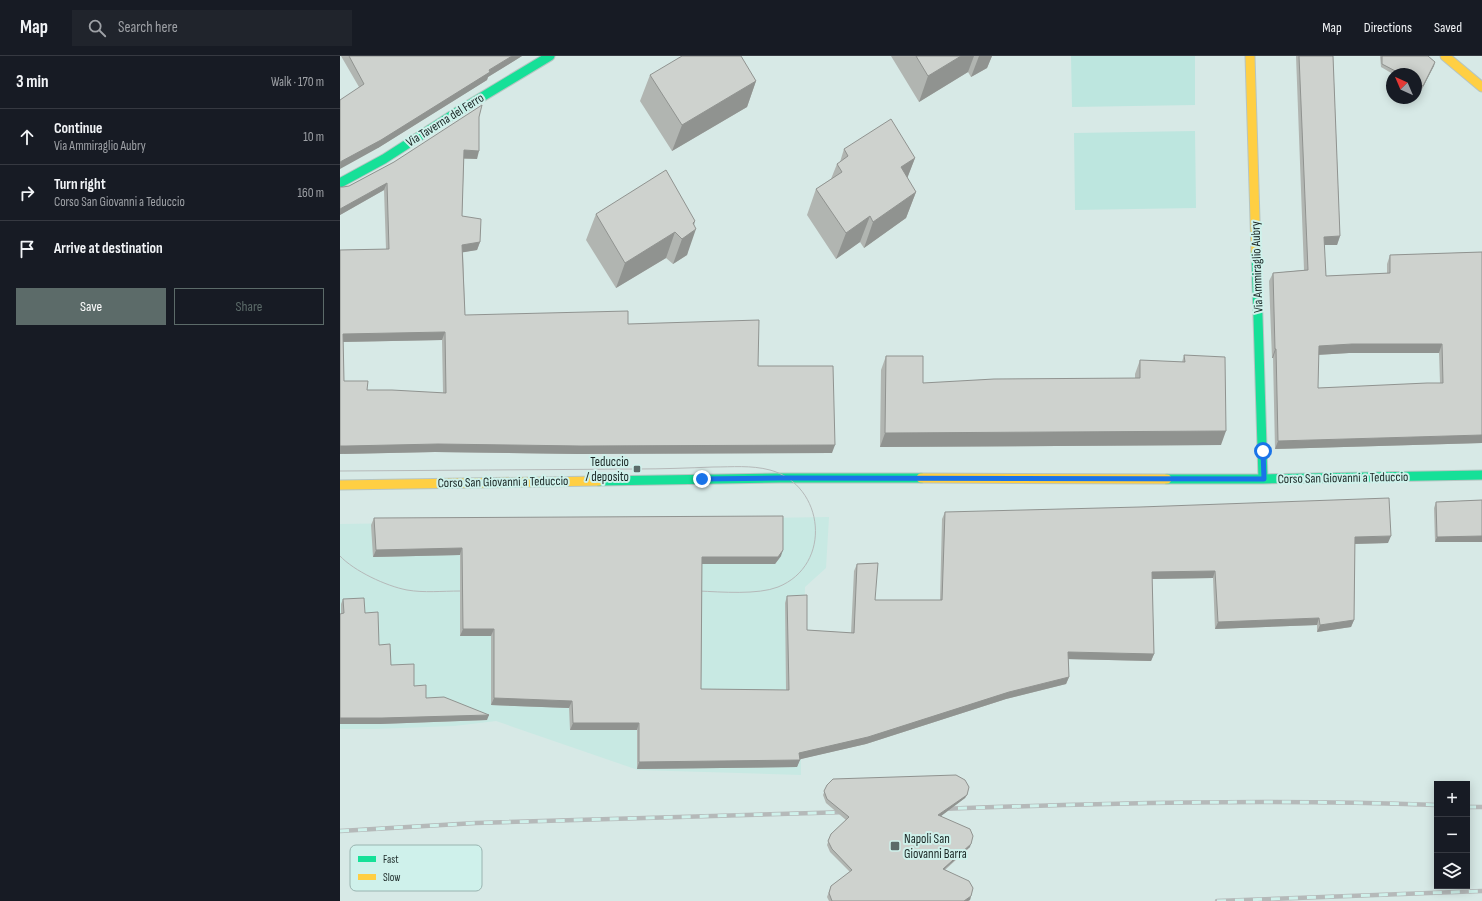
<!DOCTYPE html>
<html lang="en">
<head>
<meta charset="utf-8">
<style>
  :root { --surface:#171b24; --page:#20242c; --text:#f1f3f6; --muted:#9ea1a6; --line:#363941; --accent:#5c6b69 }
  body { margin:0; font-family:"Sofia Sans Condensed",sans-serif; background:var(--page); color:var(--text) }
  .controls { position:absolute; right:12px; bottom:12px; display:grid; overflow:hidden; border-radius:0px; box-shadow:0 2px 10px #0003 }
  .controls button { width:36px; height:36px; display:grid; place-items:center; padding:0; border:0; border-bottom:1px solid var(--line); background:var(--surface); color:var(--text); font:20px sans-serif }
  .compass { position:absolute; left:1046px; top:12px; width:36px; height:36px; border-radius:50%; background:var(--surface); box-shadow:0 2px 10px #0003; rotate:316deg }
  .stop { position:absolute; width:12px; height:12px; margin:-9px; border:3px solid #1a73e8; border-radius:50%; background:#fff }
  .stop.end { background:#1a73e8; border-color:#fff; box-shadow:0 1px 4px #0008 }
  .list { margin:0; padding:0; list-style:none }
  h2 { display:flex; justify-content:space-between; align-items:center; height:52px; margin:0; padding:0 16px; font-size:17px }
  h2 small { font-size:13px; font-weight:400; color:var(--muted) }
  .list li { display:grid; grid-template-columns:26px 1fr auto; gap:12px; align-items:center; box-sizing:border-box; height:56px; padding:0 16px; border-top:1px solid var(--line) }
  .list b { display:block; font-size:15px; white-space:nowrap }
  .list p { margin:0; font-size:13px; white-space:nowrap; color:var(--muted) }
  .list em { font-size:13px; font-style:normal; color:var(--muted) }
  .actions { display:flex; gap:8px; padding:12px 16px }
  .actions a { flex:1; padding:9px 0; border:1px solid var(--accent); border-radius:0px; text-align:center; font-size:14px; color:var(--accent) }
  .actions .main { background:var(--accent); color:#fff }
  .icon { flex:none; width:22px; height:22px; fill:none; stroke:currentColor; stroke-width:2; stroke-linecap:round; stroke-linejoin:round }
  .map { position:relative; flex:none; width:1142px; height:845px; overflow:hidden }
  header { display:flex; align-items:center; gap:24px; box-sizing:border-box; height:56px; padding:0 20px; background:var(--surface); border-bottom:1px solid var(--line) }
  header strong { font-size:19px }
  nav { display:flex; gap:22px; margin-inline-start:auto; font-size:14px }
  .search { width:280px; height:36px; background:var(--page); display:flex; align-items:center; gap:10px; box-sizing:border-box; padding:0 14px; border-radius:0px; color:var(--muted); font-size:15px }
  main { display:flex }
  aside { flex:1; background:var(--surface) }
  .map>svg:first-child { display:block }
  .built { fill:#c8e9e3 }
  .green { fill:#bde6df }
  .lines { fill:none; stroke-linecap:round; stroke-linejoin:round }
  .fast-casing { stroke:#b6c5c2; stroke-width:11 }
  .slow-casing { stroke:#b6c5c2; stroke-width:11 }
  .fast { stroke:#16e098; stroke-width:9 }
  .slow { stroke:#ffcf43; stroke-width:9 }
  .tram { stroke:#b5b9b9; stroke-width:1 }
  .rail-casing { stroke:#b5b9b9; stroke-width:4.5 }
  .rail { stroke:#cff1eb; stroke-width:3; stroke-dasharray:9; stroke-linecap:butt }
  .wall { fill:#b1b5b1; fill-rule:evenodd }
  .shaded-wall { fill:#909390 }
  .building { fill:#ced2ce; stroke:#909390; fill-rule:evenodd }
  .route { stroke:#1a73e8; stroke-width:5 }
  .poi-dot { fill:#5c6b69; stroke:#cff1eb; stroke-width:1.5 }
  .labels { text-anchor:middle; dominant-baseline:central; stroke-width:4; stroke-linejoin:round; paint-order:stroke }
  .street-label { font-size:13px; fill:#1a2725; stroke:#cff1eb }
  .poi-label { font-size:13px; fill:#1a2725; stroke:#cff1eb; text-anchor:end }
  .key { fill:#cff1eb; stroke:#99b4b0; stroke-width:1 }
  .key-label { font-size:11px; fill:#1a2725 }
</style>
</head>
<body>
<header>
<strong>Map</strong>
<div class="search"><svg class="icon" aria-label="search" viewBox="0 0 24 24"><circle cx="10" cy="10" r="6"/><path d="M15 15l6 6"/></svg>Search here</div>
<nav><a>Map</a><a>Directions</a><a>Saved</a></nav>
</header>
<main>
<aside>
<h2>3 min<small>Walk · 170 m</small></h2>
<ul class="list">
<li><svg class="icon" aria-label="ahead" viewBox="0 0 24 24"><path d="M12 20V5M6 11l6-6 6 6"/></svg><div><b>Continue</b><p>Via Ammiraglio Aubry</p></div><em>10 m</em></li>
<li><svg class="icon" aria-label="right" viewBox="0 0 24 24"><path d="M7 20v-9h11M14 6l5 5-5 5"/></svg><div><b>Turn right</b><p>Corso San Giovanni a Teduccio</p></div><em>160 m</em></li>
<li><svg class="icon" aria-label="arrive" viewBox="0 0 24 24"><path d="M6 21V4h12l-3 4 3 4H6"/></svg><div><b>Arrive at destination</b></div></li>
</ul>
<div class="actions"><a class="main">Save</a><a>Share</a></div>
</aside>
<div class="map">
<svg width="1142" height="845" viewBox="0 0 1142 845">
  <rect width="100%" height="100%" fill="#d7e9e6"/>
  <path class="built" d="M 489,461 L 486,512 L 465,531 L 461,672 L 461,719 L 298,714 L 156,665 L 114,670 L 35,673 L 0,673 L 0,468 Z"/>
  <path class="green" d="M 731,0 L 855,0 L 855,49 L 732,51 Z
    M 855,75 L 856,152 L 735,154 L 734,77 Z"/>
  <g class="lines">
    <defs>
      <path id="fast" d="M 0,127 L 44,103 L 117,56 L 210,0
        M 916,196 L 923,423
        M 827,423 L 923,423 L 1142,419
        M 259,425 L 439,422 L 581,422"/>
      <path id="slow" d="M 910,0 L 916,196
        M 1105,0 L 1142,31
        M 581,422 L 827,423
        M 0,429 L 259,425"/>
    </defs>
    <use href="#fast" class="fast-casing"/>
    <use href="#slow" class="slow-casing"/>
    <use href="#fast" class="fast"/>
    <use href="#slow" class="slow"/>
    <path class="tram" d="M 0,415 C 99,414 198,414 297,413 C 322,413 348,412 373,411 C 392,411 411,409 430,414 C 485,429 493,509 438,531 C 418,539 381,536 359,535
      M 0,500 C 14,515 46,530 67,534 C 84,537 102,535 120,535"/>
    <defs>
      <path id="rail" d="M 1127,751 L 1142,751
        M 600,753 C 765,747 931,743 1097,749
        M 0,775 L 136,767 L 508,756
        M 877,845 L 1142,835"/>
    </defs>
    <use href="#rail" class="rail-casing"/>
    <use href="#rail" class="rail"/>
  </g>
  <path class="wall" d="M 1,0 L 182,0 L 148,21 L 147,24 L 38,92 L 19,31 Z
    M 551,0 L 652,0 L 647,12 L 631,21 L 628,16 L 579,46 Z
    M 956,0 L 993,0 L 1000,180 L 997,189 L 984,189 L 986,220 L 1047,217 L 1047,208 L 1050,199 L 1142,196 L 1142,387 L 935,393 L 933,302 L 932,302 L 929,225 L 933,217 L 964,214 ZM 1009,297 L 1099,297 L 1100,327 L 978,332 L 978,299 Z
    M 1040,0 L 1088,0 L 1095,6 L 1082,33 L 1076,30 L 1076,18 L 1053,18 L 1041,11 Z
    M 310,19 L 416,25 L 407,51 L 332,95 L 300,45 Z
    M 139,61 L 137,103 L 124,103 L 122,160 L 140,186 L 137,194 L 123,196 L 125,259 L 288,268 L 418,310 L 492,397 L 238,398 L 95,396 L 4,398 L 0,194 L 46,193 L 44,134 L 0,159 L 0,131 L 3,131 L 9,130 ZM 102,284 L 103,337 L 27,334 L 4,325 L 3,286 Z
    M 504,93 L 575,102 L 567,122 L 576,136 L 566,162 L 524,192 L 520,186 L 496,203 L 467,159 L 476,133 L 491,123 L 497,108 L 500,106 Z
    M 256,158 L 354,169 L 347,199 L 333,208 L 326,202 L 276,232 L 246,184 Z
    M 844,299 L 881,389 L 540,391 L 541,314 L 546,300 L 583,327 L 795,322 L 795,318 L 800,304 L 842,306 Z
    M 1142,444 L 1142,486 L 1095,486 L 1094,452 L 1096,446 Z
    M 605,456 L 1048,487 L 1015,488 L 1014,564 L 1011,571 L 977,576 L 977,569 L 875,573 L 873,522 L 812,523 L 814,598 L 811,605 L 728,603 L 729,621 L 726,628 L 666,643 L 526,688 L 460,703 L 457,711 L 297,713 L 297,674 L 230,674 L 229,652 L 151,649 L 151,580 L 120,580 L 120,499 L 33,501 L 31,469 L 34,462 L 441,500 L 435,508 L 362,508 L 361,633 L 446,634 L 445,547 L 447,540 L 467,574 L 511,577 L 514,515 L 517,508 L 535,544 L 600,544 L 602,463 Z
    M 3,543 L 25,557 L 39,589 L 51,609 L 74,630 L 86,642 L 147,664 L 40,668 L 0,668 L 0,558 L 1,558 L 1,548 Z
    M 487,729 L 627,739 L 625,742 L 601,760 L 630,791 L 605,814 L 631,840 L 630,844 L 628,845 L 489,845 L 487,841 L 491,830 L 510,816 L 490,796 L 487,789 L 491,778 L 506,764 L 486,747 L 483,739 Z"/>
  <path class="shaded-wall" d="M 172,0 L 182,0 L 148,21 L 147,24 L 38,92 L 0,113 L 0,106 Z
    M 621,0 L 634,0 L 628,16 L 579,46 L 588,20 Z
    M 639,0 L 652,0 L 647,12 L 631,21 Z
    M 1095,6 L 1094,10 L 1082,33 L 1083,30 Z
    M 416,25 L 407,51 L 332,95 L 342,69 Z
    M 124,94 L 139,95 L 137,103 L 121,102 Z
    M 575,102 L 565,128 L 561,111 Z
    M 47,127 L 44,134 L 0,159 L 0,153 Z
    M 576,136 L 566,162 L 524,192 L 533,166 Z
    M 530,160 L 520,186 L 496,203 L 506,177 Z
    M 355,165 L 352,176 L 356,173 L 347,199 L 333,208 L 342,183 L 353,167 Z
    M 335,176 L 326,202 L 276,232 L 285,207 Z
    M 1000,180 L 997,189 L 981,189 L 984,181 Z
    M 140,186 L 137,194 L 119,197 L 122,189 Z
    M 105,276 L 102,284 L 0,286 L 3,278 Z
    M 1012,288 L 1102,288 L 1099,297 L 1009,297 L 975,299 L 979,290 Z
    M 935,293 L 936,293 L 933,302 L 932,302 Z
    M 886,375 L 881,389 L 540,391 L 545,377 Z
    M 1142,379 L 1142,387 L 935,393 L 938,385 Z
    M 98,388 L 495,389 L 492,397 L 238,398 L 95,396 L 0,398 L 0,390 Z
    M 1051,480 L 1048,487 L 1012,488 L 1015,481 Z
    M 1142,480 L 1142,486 L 1095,486 L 1097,481 Z
    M 122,492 L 120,499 L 33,501 L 36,494 Z
    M 443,494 L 441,500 L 435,508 L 359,508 L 362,501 Z
    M 875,515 L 873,522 L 810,523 L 812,516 Z
    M 979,562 L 977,569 L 875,573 L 878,566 Z
    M 1014,564 L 1011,571 L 977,576 L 980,569 Z
    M 123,573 L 154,573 L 151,580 L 120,580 Z
    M 728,596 L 814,598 L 811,605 L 725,603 Z
    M 729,621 L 726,628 L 666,643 L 526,688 L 457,704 L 460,704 L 457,711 L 297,713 L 299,706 L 669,636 Z
    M 154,642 L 232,645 L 229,652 L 151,649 Z
    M 149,659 L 147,664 L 40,668 L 0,668 L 0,662 Z
    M 233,667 L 299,667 L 297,674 L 230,674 Z
    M 627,739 L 625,742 L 597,763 L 598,759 Z
    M 631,788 L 630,791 L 601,816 L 603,813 Z
    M 631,840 L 630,844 L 628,845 L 624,845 Z"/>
  <path class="building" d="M 9,0 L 172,0 L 149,14 L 150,16 L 41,84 L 0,106 L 0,44 L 24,28 Z
    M 342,0 L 401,0 L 416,25 L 342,69 L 310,19 Z
    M 576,0 L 621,0 L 588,20 Z
    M 959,0 L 993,0 L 1000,180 L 984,181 L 986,220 L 1050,217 L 1050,199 L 1142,196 L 1142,379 L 938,385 L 936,293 L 935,293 L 933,217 L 968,214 ZM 1012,288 L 1102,288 L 1103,327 L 1087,327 L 978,332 L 979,290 Z
    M 1042,0 L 1088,0 L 1095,6 L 1083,30 L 1076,26 L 1076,18 L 1061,18 L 1042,8 Z
    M 142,49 L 139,61 L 139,95 L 124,94 L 122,160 L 141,163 L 140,186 L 122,189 L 125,259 L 288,255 L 288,268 L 419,264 L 418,310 L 493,310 L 495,389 L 241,390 L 98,388 L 6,390 L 0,390 L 0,194 L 49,193 L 47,127 L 0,153 L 0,131 L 3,131 L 9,130 L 54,106 ZM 105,276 L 106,337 L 52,334 L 27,334 L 28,325 L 4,325 L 3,278 Z
    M 551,63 L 575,102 L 561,111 L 576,136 L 533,166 L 530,160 L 506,177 L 476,133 L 502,116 L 497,108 L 508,100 L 504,93 Z
    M 326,114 L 355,165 L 353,167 L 356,173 L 342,183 L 335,176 L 285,207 L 256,158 Z
    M 844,299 L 885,301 L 886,375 L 545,377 L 546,300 L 583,300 L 583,327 L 654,323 L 800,322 L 800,304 L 845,306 Z
    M 1049,442 L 1051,480 L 1015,481 L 1014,564 L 980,569 L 979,562 L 878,566 L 875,515 L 812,516 L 814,598 L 728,596 L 729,621 L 669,636 L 528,681 L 459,697 L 460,704 L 299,706 L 299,667 L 233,667 L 232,645 L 154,642 L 154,573 L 123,573 L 122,492 L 36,494 L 34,462 L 443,460 L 443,494 L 438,501 L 362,501 L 361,633 L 449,634 L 447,540 L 467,539 L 467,574 L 514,577 L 517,508 L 538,507 L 535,544 L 602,544 L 605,456 L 800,451 Z
    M 1142,444 L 1142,480 L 1097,481 L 1096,446 Z
    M 24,542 L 25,557 L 38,556 L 39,589 L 50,588 L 51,609 L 74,608 L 74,630 L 86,629 L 86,642 L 104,641 L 149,659 L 42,662 L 0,662 L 0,558 L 4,557 L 3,543 Z
    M 616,719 L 625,724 L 629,731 L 627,739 L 598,759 L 630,773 L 633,780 L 631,788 L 603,813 L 629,825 L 633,832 L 631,840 L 624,845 L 492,845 L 489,837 L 491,830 L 512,814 L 492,793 L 488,785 L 491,778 L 509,761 L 487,743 L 484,735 L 487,729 L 493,723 Z"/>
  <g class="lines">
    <path class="route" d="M 362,423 L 440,422 L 924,423 L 923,395"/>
  </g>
  <g class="poi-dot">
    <rect x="293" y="409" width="8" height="8" rx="2"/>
    <rect x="550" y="785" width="10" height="10" rx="2"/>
  </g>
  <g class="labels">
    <g class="street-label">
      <text transform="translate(105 64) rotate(-32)">Via Taverna del Ferro</text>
      <text transform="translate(917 211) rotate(-92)">Via Ammiraglio Aubry</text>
      <text transform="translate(1003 422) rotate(-1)">Corso San Giovanni a Teduccio</text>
      <text transform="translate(163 426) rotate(-1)">Corso San Giovanni a Teduccio</text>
    </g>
    <g class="poi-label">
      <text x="289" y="406">Teduccio<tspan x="289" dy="15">/ deposito</tspan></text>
      <text x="564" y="783" text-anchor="start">Napoli San<tspan x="564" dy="15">Giovanni Barra</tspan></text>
    </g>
  </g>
  <rect x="10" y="789" width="132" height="46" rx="6" class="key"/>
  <rect x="18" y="800" width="18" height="6" fill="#16e098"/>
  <rect x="18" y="818" width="18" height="6" fill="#ffcf43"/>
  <g class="key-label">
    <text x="43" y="807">Fast</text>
    <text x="43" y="825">Slow</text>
  </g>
</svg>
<div class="controls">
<button>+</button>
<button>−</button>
<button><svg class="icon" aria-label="layers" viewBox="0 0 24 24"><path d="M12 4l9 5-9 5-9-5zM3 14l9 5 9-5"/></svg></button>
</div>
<svg class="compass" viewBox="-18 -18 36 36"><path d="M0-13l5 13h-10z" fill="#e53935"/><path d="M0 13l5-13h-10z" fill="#9ea1a6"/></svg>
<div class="stop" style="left:923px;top:395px"></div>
<div class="stop end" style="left:362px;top:423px"></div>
</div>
</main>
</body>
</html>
